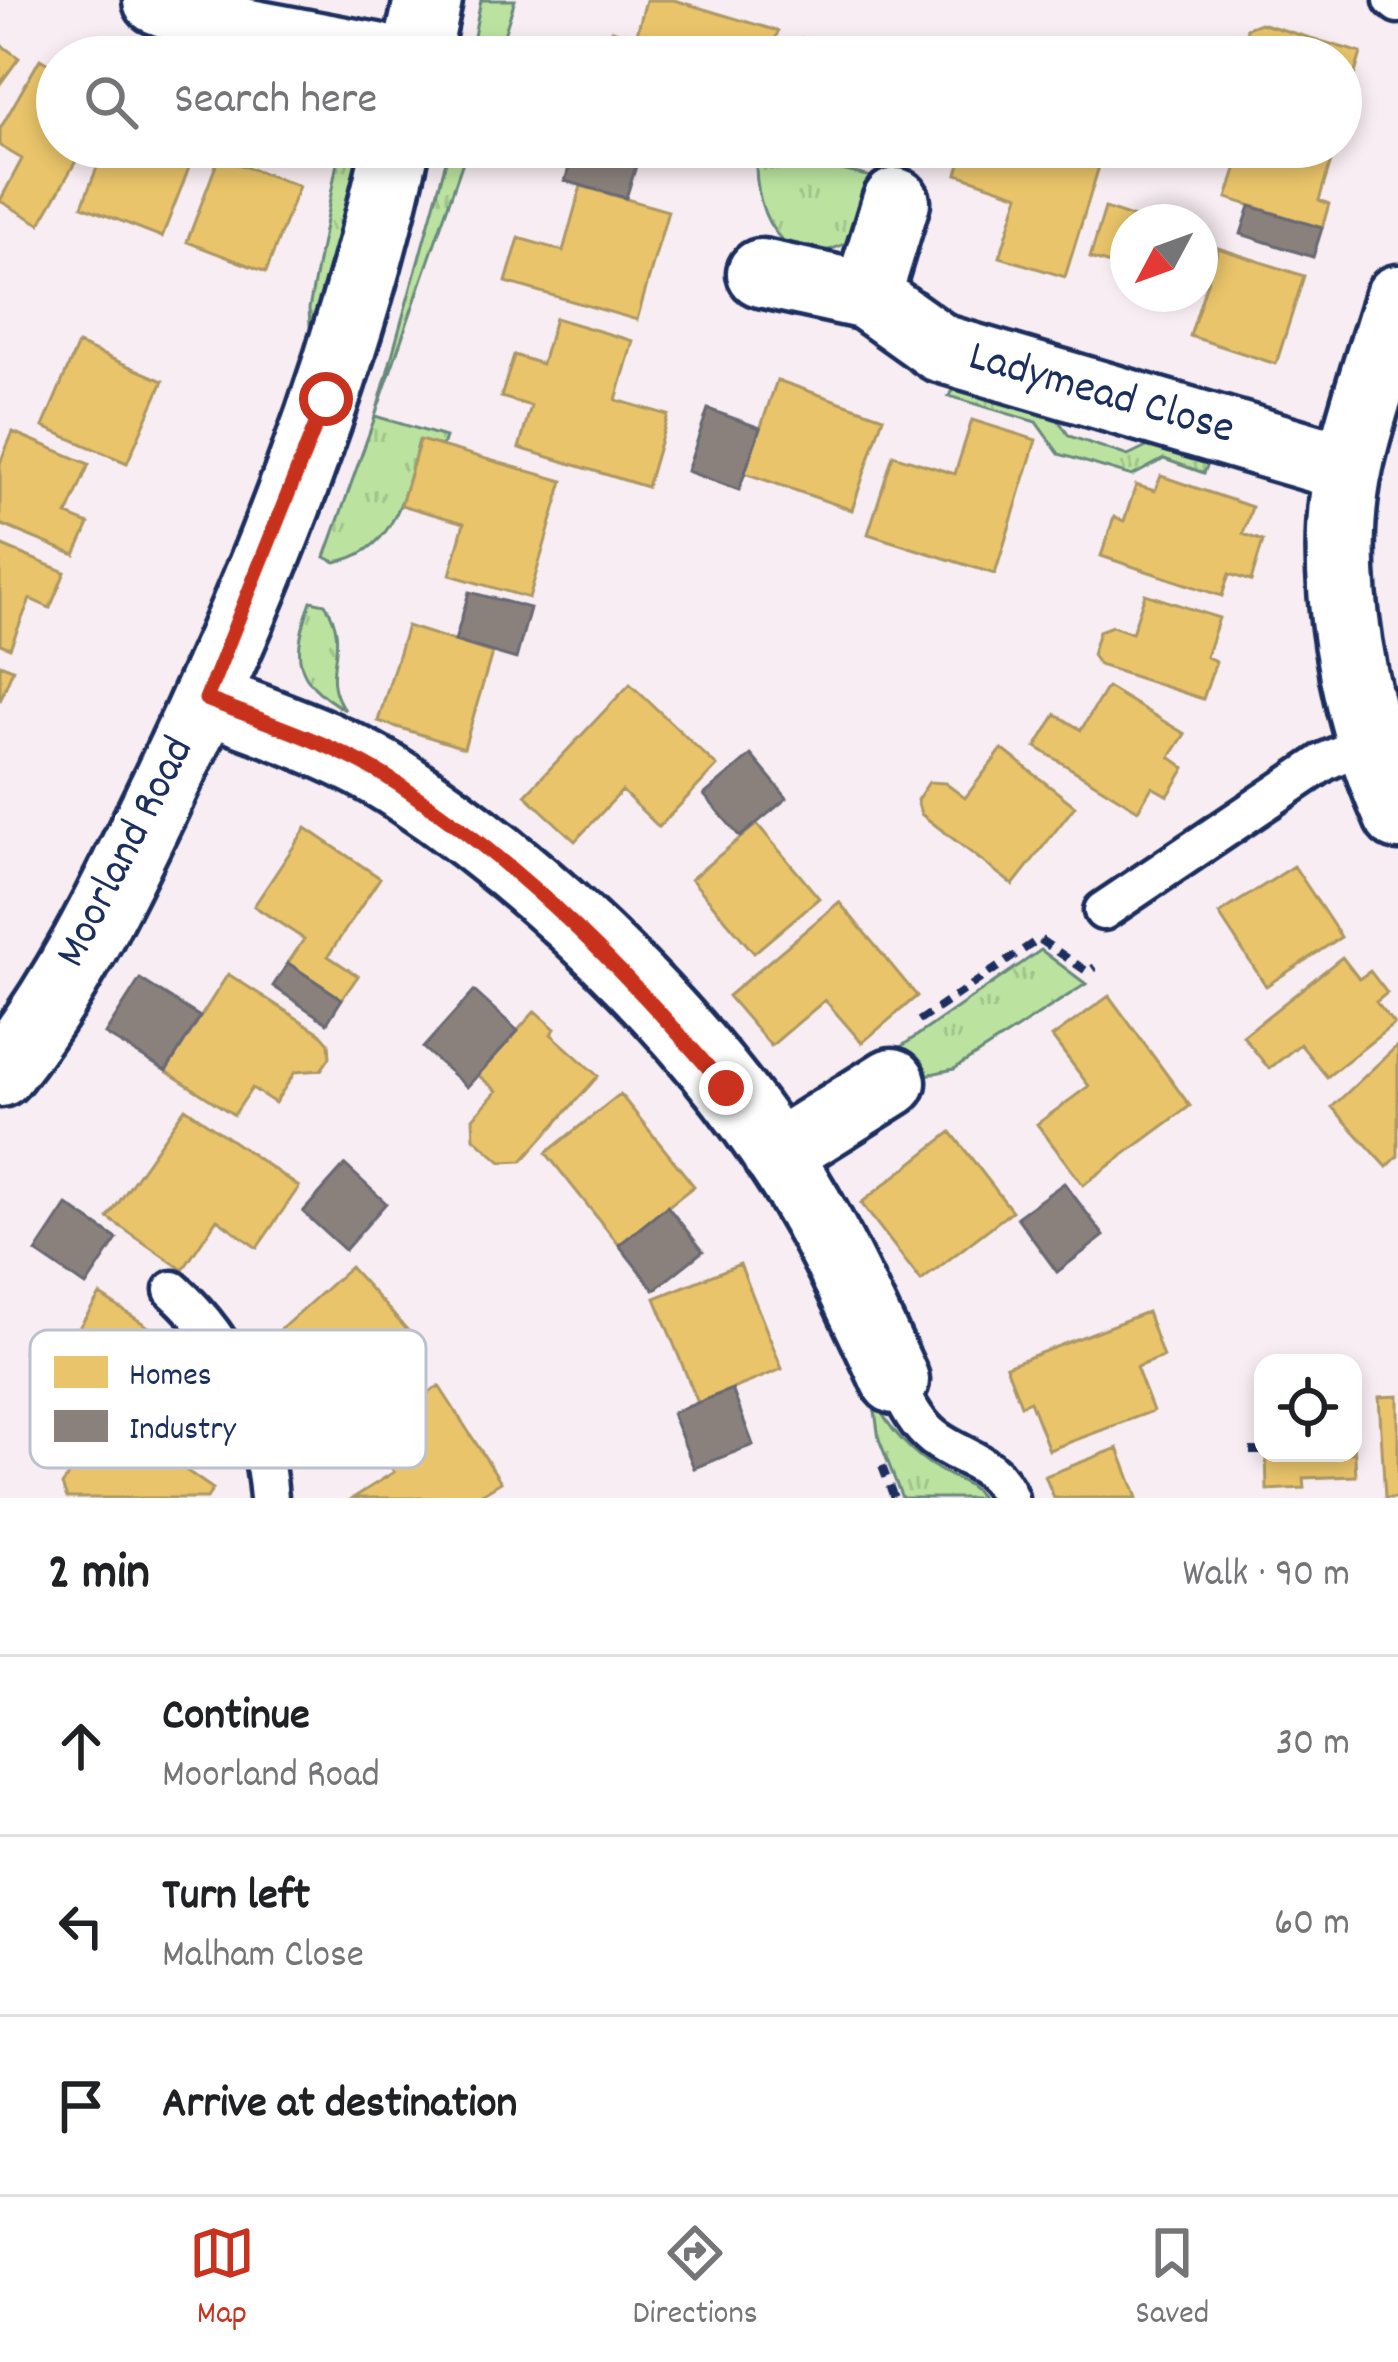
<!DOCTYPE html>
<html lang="en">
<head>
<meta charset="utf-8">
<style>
  :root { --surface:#fff; --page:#f6f6f6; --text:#202124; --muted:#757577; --line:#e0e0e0; --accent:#c8321e }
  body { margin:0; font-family:Dekko,sans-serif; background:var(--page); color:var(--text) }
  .controls { position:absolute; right:36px; bottom:36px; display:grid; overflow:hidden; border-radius:24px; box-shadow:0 6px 18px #0003 }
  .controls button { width:108px; height:108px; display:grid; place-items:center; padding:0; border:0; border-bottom:3px solid var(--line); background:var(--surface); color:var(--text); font:60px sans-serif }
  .compass { position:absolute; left:1110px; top:204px; width:108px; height:108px; border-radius:50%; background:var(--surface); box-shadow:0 6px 18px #0003; rotate:229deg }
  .stop { position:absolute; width:36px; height:36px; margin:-27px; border:9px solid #c8321e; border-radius:50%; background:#fff }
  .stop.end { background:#c8321e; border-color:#fff; box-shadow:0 3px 12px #0008 }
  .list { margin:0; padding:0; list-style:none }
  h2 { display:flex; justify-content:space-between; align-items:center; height:156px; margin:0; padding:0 48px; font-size:51px }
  h2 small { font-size:39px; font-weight:400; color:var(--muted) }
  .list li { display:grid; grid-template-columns:78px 1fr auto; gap:36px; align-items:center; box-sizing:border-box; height:180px; padding:0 48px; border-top:3px solid var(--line) }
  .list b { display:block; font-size:45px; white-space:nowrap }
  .list p { margin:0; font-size:39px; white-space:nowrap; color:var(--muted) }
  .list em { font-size:39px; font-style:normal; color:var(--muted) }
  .icon { flex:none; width:66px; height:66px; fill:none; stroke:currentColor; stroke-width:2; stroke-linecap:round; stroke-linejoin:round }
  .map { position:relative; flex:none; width:1398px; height:1498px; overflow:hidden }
  .search { position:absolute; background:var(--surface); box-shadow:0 6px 18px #0003; left:36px; right:36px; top:36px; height:132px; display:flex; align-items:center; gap:30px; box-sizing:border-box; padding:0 42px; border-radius:66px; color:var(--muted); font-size:45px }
  .sheet { height:696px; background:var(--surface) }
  nav { display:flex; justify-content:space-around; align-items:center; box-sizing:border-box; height:168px; border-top:3px solid var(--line); background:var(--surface); font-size:33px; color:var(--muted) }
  nav a { display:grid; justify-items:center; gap:6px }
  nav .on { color:var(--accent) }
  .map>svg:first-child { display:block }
  .grass { fill:url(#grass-tufts); stroke:#6b897e; stroke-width:3 }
  .homes { fill:#e9c46a; stroke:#ab9766; stroke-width:3 }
  .industry { fill:#8a817c; stroke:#696873; stroke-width:3 }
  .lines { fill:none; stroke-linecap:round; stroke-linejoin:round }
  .service-casing { stroke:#1b2f5e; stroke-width:45 }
  .minor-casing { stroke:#1b2f5e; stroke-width:75 }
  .path { stroke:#1b2f5e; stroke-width:8; stroke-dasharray:12 9; stroke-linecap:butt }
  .service { stroke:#fff; stroke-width:36 }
  .minor { stroke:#fff; stroke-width:66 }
  .route { stroke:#c8321e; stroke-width:15 }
  .labels { text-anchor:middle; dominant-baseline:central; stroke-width:12; stroke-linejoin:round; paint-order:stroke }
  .street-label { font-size:45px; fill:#1b2f5e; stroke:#fff }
  .key { fill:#fff; stroke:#bbc1cf; stroke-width:3 }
  .key-label { font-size:33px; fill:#1b2f5e }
</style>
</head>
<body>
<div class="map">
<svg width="1398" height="1498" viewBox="0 0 1398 1498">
  <defs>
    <pattern id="grass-tufts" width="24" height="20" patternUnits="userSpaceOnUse" patternTransform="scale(3)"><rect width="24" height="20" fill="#bbe39f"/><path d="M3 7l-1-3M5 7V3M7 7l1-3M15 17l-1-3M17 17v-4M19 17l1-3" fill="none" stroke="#a0c38b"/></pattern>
  </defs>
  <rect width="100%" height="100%" fill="#f8edf2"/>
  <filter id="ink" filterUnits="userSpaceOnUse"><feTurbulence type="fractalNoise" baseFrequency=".00833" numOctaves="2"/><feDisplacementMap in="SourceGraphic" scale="24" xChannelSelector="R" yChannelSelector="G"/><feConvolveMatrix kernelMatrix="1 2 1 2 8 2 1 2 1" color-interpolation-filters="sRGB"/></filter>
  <g filter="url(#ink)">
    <path class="grass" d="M 481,0 L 515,0 L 497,57 L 470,57 Z
      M 340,147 L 362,147 L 364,163 L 312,359 L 309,309 Z
      M 450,147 L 468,147 L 375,416 L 445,437 L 442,446 L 419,441 C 405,492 396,552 335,562 L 325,557 L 375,417 Z
      M 757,147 L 819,147 L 816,164 L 876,178 L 848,242 C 779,280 750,205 757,147 Z
      M 960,382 L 1049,406 L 1069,436 L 1128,456 L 1159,441 L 1210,459 L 1204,473 L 1164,459 L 1132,476 L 1059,454 L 1036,422 L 949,396 Z
      M 311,601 L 325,604 C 354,647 316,672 345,710 C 292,679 292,656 311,601 Z
      M 1041,950 L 1086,984 L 954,1069 L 917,1077 L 886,1057 Z
      M 873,1397 C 888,1428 910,1453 941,1471 C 956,1480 971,1482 981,1498 L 902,1498 L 879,1439 Z"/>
    <path class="homes" d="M 646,0 L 674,0 L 778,31 L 770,57 L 604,57 L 612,30 L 636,37 Z
      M 1260,23 L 1361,53 L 1341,120 L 1341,57 L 1251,56 L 1243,46 L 1247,28 Z
      M 801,38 L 864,57 L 795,57 Z
      M 0,44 L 19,58 L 0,84 Z
      M 40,59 L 57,69 L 57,147 L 84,147 L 40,224 L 0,201 L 22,159 L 0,146 L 0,129 Z
      M 105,147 L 197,147 L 162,237 L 82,206 Z
      M 965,147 L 1105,147 L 1065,277 L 1000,257 L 1019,195 L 957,174 Z
      M 1243,147 L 1300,147 L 1332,158 L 1319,200 L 1329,204 L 1322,228 L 1227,198 Z
      M 219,157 L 299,186 L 266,272 L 187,242 Z
      M 581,186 L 668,211 L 637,320 L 506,282 L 519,238 L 563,251 Z
      M 1105,208 L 1135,218 L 1128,222 L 1120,267 L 1090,258 Z
      M 1218,248 L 1304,276 L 1276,364 L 1190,336 Z
      M 555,318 L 633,341 L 616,400 L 668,415 L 647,487 L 519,448 L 531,406 L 501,397 L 514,355 L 542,364 Z
      M 78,344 L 163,381 L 127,463 L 43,427 Z
      M 777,380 L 883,417 L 852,510 L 745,473 Z
      M 972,420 L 1036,440 L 995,574 L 868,534 L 893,455 L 955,474 Z
      M 13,432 L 89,464 L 67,515 L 89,524 L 75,555 L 0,524 L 0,463 Z
      M 420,440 L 563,481 L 529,598 L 450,575 L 464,523 L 401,505 Z
      M 1161,476 L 1252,507 L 1243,534 L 1263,541 L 1251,581 L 1229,574 L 1222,596 L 1101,556 L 1114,517 L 1124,521 L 1136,485 L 1155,491 Z
      M 0,545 L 65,572 L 50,608 L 30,599 L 10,648 L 0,644 Z
      M 1145,594 L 1219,618 L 1206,657 L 1216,661 L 1203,699 L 1099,665 L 1092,655 L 1099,631 L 1112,626 L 1132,633 Z
      M 407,626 L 492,653 L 464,748 L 378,721 Z
      M 0,664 L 13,669 L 0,701 Z
      M 630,684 L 717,766 L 659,827 L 622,791 L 575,841 L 525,795 Z
      M 1107,687 L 1185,734 L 1170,757 L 1185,768 L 1168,796 L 1152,787 L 1138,810 L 1036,747 L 1056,714 L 1081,730 Z
      M 1002,749 L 1075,806 L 1013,885 L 921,814 L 917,800 L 929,782 L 945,783 L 965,798 Z
      M 757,824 L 819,898 L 754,953 L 691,879 Z
      M 306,828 L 380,878 L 328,956 L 358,976 L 342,999 L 288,963 L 304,939 L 254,906 Z
      M 1294,866 L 1341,937 L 1266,986 L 1219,914 Z
      M 839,902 L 917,996 L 862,1043 L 825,1000 L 771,1046 L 728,996 Z
      M 1342,957 L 1359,979 L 1370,971 L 1387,993 L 1376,1002 L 1394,1024 L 1327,1077 L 1300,1044 L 1269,1069 L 1243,1036 Z
      M 228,974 L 320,1033 L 329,1043 L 330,1057 L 321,1070 L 295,1072 L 275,1103 L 252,1088 L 234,1115 L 166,1071 Z
      M 1109,996 L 1190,1106 L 1083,1185 L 1037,1124 L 1089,1086 L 1052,1037 Z
      M 535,1011 L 555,1029 L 551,1034 L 598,1076 L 522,1161 L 501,1162 L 474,1138 L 473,1118 L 497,1091 L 478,1075 Z
      M 1398,1045 L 1398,1156 L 1387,1167 L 1332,1107 Z
      M 620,1094 L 694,1186 L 619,1245 L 546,1153 Z
      M 185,1108 L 299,1187 L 257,1248 L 217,1219 L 183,1270 L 108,1218 Z
      M 951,1132 L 1012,1211 L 921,1281 L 861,1203 Z
      M 740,1264 L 782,1369 L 698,1403 L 655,1298 Z
      M 350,1267 L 421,1345 L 351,1408 L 280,1330 Z
      M 100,1295 L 176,1345 L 156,1376 L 149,1371 L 116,1423 L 28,1365 L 24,1350 L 38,1330 L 69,1343 Z
      M 1147,1312 L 1163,1357 L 1136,1367 L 1153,1411 L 1049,1450 L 1030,1401 L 1021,1405 L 1006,1366 Z
      M 439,1386 L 501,1482 L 475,1498 L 353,1498 L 394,1472 L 368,1431 Z
      M 1398,1396 L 1398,1498 L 1385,1498 L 1379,1397 Z
      M 1353,1420 L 1356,1476 L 1303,1478 L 1304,1488 L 1267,1490 L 1266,1453 L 1353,1453 Z
      M 138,1437 L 213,1489 L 207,1498 L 67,1498 L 62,1485 L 74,1468 L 93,1466 L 103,1451 L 120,1464 Z
      M 1118,1448 L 1137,1498 L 1054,1498 L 1045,1476 Z"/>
    <path class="industry" d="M 575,147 L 642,147 L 626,198 L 565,181 Z
      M 1250,206 L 1322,228 L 1313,257 L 1241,234 Z
      M 708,409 L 760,428 L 739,490 L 687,471 Z
      M 469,592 L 530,608 L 516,659 L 455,641 Z
      M 751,755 L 787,798 L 740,837 L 704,795 Z
      M 288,963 L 342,999 L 327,1023 L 273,986 Z
      M 140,979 L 200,1017 L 166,1071 L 105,1034 Z
      M 474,991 L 518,1031 L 467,1087 L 423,1048 Z
      M 345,1165 L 386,1203 L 345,1250 L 303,1212 Z
      M 1064,1183 L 1104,1236 L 1057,1272 L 1017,1217 Z
      M 67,1205 L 117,1239 L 86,1286 L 36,1252 Z
      M 667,1206 L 703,1251 L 654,1290 L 619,1245 Z
      M 732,1389 L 753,1445 L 694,1468 L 672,1413 Z"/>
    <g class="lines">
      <defs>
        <path id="service" d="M 1393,0 L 1398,4
          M 1103,911 L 1324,762 L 1370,741
          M 173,1290 C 235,1346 262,1416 269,1498
          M 895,1380 C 906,1402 915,1423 934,1438 C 963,1460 994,1460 1009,1498"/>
        <path id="minor" d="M 157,0 L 243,32 L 376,57
          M 416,57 L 428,0
          M 761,273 L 867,296 L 940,348 L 1348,468
          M 867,296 L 896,202
          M 1398,299 C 1382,354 1361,410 1349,466 C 1326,572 1354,718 1398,816
          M 206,699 C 271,724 340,746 398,784 C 559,890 726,1055 819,1224 C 847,1275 871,1328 895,1380
          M 0,1073 C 68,989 116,886 163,789 C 262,583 347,370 396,147
          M 776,1155 L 892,1082"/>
      </defs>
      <use href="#service" class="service-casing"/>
      <use href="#minor" class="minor-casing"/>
      <path class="path" d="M 919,1021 L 1039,939 L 1088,972 L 1095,967
        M 1250,1451 L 1263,1451
        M 882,1466 L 894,1498"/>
      <use href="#service" class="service"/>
      <use href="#minor" class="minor"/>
    </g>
  </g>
  <g class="lines" filter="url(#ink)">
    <path class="route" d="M 326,399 L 206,699 C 271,724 340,746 398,784 C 524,867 629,974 726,1088"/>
  </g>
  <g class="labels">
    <g class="street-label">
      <text transform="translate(1101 395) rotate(16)">Ladymead Close</text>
      <text transform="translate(127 853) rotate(-63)">Moorland Road</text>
    </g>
  </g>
  <rect x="30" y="1330" width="396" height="138" rx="18" class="key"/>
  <rect x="54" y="1356" width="54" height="32" fill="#e9c46a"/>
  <rect x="54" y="1410" width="54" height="32" fill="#8a817c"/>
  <g class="key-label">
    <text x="129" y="1384">Homes</text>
    <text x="129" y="1438">Industry</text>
  </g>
</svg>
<div class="controls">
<button><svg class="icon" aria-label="locate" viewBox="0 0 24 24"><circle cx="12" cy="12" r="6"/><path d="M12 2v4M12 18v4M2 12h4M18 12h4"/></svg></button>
</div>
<svg class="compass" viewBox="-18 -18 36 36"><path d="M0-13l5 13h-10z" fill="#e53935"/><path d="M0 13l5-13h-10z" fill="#757577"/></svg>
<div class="stop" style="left:326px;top:399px"></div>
<div class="stop end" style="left:726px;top:1088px"></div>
<div class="search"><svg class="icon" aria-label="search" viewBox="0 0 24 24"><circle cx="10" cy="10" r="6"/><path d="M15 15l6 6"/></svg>Search here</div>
</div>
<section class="sheet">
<h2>2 min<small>Walk · 90 m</small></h2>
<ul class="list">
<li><svg class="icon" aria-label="ahead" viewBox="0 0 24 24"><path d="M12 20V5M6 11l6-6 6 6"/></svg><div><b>Continue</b><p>Moorland Road</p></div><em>30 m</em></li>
<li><svg class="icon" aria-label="left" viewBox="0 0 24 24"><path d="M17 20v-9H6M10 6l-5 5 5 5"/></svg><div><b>Turn left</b><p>Malham Close</p></div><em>60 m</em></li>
<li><svg class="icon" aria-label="arrive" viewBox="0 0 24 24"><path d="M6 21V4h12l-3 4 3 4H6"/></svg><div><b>Arrive at destination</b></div></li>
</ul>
</section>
<nav>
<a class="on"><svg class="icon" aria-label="map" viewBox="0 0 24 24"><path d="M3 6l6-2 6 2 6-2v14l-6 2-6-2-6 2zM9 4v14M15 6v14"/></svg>Map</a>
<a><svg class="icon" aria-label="directions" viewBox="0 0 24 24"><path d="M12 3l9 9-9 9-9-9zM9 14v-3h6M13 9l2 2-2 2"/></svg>Directions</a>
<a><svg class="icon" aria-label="saved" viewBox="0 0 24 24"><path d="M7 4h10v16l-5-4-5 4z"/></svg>Saved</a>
</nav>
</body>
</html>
